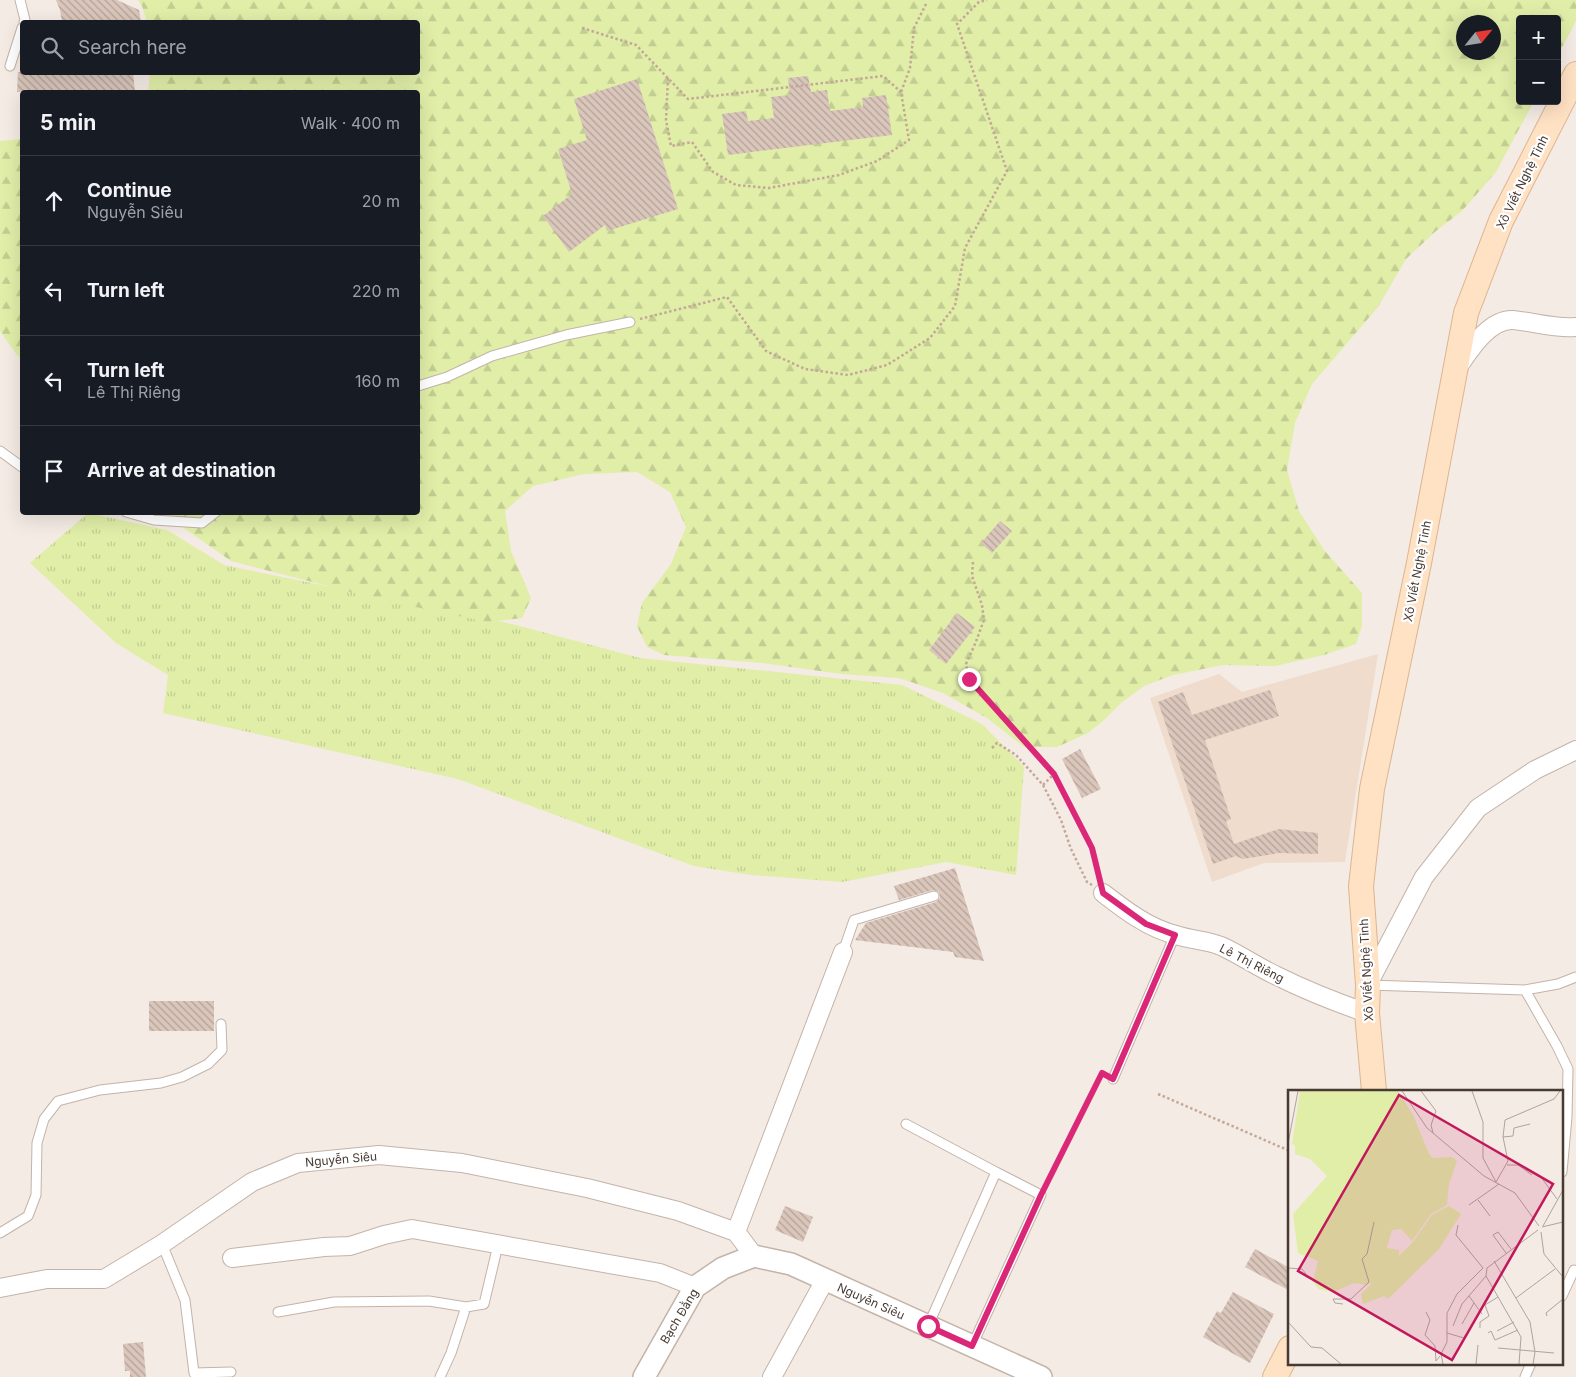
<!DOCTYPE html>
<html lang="en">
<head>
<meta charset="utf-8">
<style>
  :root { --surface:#171b24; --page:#242831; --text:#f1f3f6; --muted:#9ea1a6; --line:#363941 }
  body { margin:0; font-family:Inter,sans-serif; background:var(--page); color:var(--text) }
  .controls { position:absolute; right:15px; top:15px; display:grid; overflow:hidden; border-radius:5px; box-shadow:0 5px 20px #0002 }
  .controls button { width:45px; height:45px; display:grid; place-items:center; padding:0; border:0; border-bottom:1px solid var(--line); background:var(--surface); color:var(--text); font:25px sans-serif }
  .compass { position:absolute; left:1456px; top:15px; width:45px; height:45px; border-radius:50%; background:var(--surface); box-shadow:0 5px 20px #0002; rotate:60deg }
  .stop { position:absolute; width:15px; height:15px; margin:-11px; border:4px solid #db2777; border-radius:50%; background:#fff }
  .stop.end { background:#db2777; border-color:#fff; box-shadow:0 1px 5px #0008 }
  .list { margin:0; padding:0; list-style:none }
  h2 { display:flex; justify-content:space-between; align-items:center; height:65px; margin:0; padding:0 20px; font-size:21px }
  h2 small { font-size:16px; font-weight:400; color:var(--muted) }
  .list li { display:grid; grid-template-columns:32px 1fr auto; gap:15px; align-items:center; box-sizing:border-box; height:90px; padding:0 20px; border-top:1px solid var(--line) }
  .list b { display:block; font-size:19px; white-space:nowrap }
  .list p { margin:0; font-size:16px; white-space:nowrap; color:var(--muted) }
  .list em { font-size:16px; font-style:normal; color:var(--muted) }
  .icon { flex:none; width:28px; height:28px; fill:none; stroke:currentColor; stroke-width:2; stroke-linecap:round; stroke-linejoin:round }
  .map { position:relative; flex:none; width:1576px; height:1377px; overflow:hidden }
  .search { position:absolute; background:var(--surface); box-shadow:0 5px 20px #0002; left:20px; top:20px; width:400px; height:55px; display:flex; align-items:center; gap:12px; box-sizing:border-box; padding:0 18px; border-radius:5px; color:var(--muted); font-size:19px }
  .panel { position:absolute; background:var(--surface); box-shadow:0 5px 20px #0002; left:20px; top:90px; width:400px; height:425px; border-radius:5px }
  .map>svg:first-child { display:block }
  .education { fill:#efdccc }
  .grass { fill:url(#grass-tufts) }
  .forest { fill:url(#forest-firs); fill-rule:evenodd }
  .building { fill:url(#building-back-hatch) }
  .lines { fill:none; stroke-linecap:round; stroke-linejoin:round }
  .service-casing { stroke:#c4b3a8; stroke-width:11 }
  .minor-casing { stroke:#c4b3a8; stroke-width:20 }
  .tertiary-casing { stroke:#c4b3a8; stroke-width:24 }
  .secondary-casing { stroke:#dcb590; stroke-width:26 }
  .path { stroke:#c4a795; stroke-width:2.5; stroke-dasharray:2.5 2.5; stroke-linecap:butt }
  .service { stroke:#fff; stroke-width:9 }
  .minor { stroke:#fff; stroke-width:18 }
  .tertiary { stroke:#fff; stroke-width:21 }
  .secondary { stroke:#ffe1c3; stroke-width:24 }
  .route { stroke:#db2777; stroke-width:6 }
  .labels { text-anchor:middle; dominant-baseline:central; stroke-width:4.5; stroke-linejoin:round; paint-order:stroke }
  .street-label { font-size:12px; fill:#473a33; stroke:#fff }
  .inset-road { fill:none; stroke:#afa49d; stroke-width:1 }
  .view { fill:#c2185b; fill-opacity:0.15; stroke:#c2185b; stroke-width:2.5 }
  .inset-edge { fill:none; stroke:#473a33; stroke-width:2.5 }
</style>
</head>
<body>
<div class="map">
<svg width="1576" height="1377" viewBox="0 0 1576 1377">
  <defs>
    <pattern id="grass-tufts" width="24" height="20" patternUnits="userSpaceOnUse" patternTransform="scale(1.25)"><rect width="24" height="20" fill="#e0eea8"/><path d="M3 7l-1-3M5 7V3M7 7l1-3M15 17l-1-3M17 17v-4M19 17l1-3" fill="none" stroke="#c2cd91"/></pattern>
    <pattern id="forest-firs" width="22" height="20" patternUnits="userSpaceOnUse" patternTransform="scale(1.25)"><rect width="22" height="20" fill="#e0eea8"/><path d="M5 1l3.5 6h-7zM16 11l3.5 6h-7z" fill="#c2cd91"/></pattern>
    <pattern id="building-back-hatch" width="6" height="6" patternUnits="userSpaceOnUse" patternTransform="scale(1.25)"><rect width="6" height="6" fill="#dac6bb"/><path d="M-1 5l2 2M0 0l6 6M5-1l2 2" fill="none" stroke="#b3a299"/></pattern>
  </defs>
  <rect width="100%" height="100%" fill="#f4ebe4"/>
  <path class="education" d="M 1378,654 L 1345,862 L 1264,863 L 1212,882 L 1150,698 L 1219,674 L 1242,692 Z"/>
  <path class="grass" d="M 88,513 L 167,530 L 224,565 L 512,624 L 640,658 L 902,685 L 982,724 L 1024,767 L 1016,875 L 946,862 L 842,882 L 751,875 L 694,866 L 458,779 L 163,713 L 168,675 L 116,643 L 30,563 Z"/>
  <path class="forest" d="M 138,0 L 1576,0 L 1576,21 L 1557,57 L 1557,19 L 1520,19 L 1520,101 L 1534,101 L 1496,172 L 1462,211 L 1436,231 L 1406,259 L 1378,307 L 1312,384 L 1295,423 L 1287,470 L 1299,511 L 1324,550 L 1362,593 L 1362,626 L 1356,644 L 1324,655 L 1275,666 L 1223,665 L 1173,675 L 1144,686 L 1121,703 L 1104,720 L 1088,733 L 1057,747 L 1024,747 L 987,718 L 943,693 L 899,678 L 842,674 L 762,663 L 664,655 L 647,647 L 637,626 L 642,603 L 671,564 L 686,527 L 670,492 L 637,472 L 584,474 L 533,486 L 505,511 L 511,551 L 531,598 L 522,618 L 488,622 L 382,600 L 231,561 L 174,521 L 167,513 L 418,512 L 418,92 L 148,92 L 150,73 L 418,72 L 418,22 L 147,22 L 142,6 ZM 1464,22 L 1494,22 L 1494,52 L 1464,52 Z
    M 22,139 L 22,359 L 17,355 L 0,331 L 0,141 Z"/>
  <path class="building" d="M 56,0 L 117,0 L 139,10 L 141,22 L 62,22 L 60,10 Z
    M 18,72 L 133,72 L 135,92 L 17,92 Z
    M 808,76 L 811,92 L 827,90 L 830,111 L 863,107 L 862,98 L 886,95 L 892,135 L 728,155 L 722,114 L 746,111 L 748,121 L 774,118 L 771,97 L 790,95 L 788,78 Z
    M 637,79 L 678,209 L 607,231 L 605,225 L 569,252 L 543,216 L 572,194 L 558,149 L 587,140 L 574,99 Z
    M 1000,521 L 1012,531 L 992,553 L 981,543 Z
    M 957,613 L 975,627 L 946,664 L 929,650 Z
    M 1270,690 L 1279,716 L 1205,740 L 1231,819 L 1226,821 L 1234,844 L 1279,829 L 1318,833 L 1318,854 L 1279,853 L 1243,859 L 1236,856 L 1213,864 L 1158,702 L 1183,692 L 1192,715 Z
    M 1080,749 L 1101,789 L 1082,798 L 1062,759 Z
    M 955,868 L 984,961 L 955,957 L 953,952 L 855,940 L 866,923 L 936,902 L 940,898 L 939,892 L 933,890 L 899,900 L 894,886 Z
    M 149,1001 L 214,1001 L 214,1031 L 149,1031 Z
    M 785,1206 L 813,1217 L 803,1242 L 775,1230 Z
    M 1255,1249 L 1290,1268 L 1290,1291 L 1245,1267 Z
    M 1233,1292 L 1274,1314 L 1250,1363 L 1203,1337 L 1217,1311 L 1221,1313 Z
    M 143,1342 L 146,1377 L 130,1377 L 130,1371 L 125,1371 L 123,1344 Z"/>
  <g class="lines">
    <defs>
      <path id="service" d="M 20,0 L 25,20 L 24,22
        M 10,66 L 22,28
        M 418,386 L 447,377 L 492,356 L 566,335 L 630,322
        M 0,451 L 22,467
        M 126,512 L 154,520 L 202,523 L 216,512
        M 843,952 L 854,920 L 934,896
        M 1368,985 L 1525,990 L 1558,984 L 1576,977
        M 1525,990 L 1557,1046 L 1568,1069 L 1567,1117 L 1562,1172
        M 1113,1079 L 1175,935
        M 906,1124 L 996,1172
        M 0,1233 L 28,1216 L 36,1195 L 37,1143 L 44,1119 L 58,1101 L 100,1090 L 161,1083 L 182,1077 L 208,1064 L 222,1050 L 221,1024
        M 162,1244 L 185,1300 L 194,1373 L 231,1372
        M 1562,1296 L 1574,1270
        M 278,1312 L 334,1302 L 429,1301 L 466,1307
        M 928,1326 L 996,1172 L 1041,1195 L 972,1346
        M 440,1377 L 451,1353 L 466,1307 L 484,1304 L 498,1245
        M 1525,1377 L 1531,1363"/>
      <path id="minor" d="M 1458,367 C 1470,350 1489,319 1513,320 C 1534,322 1555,329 1576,327
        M 1103,893 C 1125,910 1148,928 1176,935 C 1191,940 1206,940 1221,946 C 1237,953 1258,967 1275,975 C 1305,990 1335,1002 1367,1013
        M 1368,984 L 1424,877 L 1478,808 L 1535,770 L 1576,750
        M 736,1232 L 843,952
        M 736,1232 L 754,1256
        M 232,1258 L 324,1247 L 350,1246 L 384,1235 L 412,1229 L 660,1273 L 695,1287
        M 0,1288 L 47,1279 L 104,1279 L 162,1244 L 252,1182 L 298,1163 L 379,1155 L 462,1163 L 587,1188 L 678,1211 L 736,1232
        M 772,1377 L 825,1280"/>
      <path id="tertiary" d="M 644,1377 L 695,1287 L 723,1268 L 754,1256 L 791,1264 L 1041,1377"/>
      <path id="secondary" d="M 1374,1091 L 1367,1013 L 1368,985 L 1361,886 L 1372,789 L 1419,563 L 1466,313 L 1501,221 L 1576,74
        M 1275,1377 L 1290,1348"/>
    </defs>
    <use href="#service" class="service-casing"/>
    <use href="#minor" class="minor-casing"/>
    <use href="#tertiary" class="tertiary-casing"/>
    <use href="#secondary" class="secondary-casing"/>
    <path class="path" d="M 582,28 L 636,45 L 688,99 L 883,76 L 901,92
      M 668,78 L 666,120 L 671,146 L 692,142 L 713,172 L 736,185 L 769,188 L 839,175 L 877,161 L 909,140 L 901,92 L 910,68 L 914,28 L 926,4
      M 640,319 L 727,297 L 766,351 L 805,369 L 848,375 L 887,365 L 930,338 L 955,306 L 965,248 L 1007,171 L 957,24 L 979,2 L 987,0
      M 973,562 L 972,576 L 982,605 L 984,620 L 975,644 L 966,664 L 969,679 L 1054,774 L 1092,848 L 1100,879
      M 992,748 L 997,743 L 1016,755 L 1043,785 L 1061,820 L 1071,849 L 1087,882 L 1092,885
      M 1043,785 L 1054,774
      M 1158,1094 L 1290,1151
      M 1045,1187 L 1102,1075"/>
    <use href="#service" class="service"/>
    <use href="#minor" class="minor"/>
    <use href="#tertiary" class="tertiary"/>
    <use href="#secondary" class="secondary"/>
  </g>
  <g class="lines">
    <path class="route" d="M 928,1326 L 972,1346 L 1041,1195 L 1102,1073 L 1113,1079 L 1175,935 L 1146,924 L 1103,893 L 1092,848 L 1054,774 L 969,679"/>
  </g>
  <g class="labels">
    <g class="street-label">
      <text transform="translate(1522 182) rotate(-64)">Xô Viết Nghệ Tỉnh</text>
      <text transform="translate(1417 571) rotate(-79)">Xô Viết Nghệ Tỉnh</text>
      <text transform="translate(1252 963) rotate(27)">Lê Thị Riêng</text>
      <text transform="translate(1366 970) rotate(-93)">Xô Viết Nghệ Tỉnh</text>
      <text transform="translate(341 1159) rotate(-5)">Nguyễn Siêu</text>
      <text transform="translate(871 1301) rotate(24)">Nguyễn Siêu</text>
      <text transform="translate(679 1316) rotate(-59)">Bạch Đằng</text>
    </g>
  </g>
  <g transform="translate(1288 1090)">
    <rect width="275" height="275" fill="#f4ebe4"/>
    <path d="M 161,116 L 173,124 L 151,159 L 100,209 L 96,206 L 75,214 L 73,204 L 125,152 L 144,125 Z" fill="#e0eea8"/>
    <path d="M 12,1 L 110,1 L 125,25 L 141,64 L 145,68 L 164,67 L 169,71 L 161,94 L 159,115 L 143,124 L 124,151 L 113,139 L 104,140 L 99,158 L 111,160 L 111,167 L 87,191 L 79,195 L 66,193 L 45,202 L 30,199 L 25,191 L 30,171 L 10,163 L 5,124 L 39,86 L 22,69 L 7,64 L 7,55 L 4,54 Z" fill="#e0eea8"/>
    <path class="inset-road" d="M 114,1 L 139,38 L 196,86 L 227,103 L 251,136M 133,1 L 148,21 L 143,35 L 145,43M 184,1 L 195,32 L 195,68 L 208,92 L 220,71 L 215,47 L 217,30 L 266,9 L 272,1M 215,47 L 225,46 L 226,38 L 242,34M 0,54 L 10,1M 219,75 L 230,75 L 244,85M 253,87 L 269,109M 190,110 L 202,126M 181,115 L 211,94M 170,135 L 168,145 L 195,178M 255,136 L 275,100M 254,137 L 275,132M 253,142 L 256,164 L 275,187M 218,163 L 205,145 L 210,142 L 223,159M 206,171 L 242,232 L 247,262 L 245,274M 0,178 L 14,179 L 18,184M 199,178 L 198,186 L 233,247 L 231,274M 199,178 L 250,140M 181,206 L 194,224M 228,208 L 267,179M 55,214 L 47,213 L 45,209 L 63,209 L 81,192 L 74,169 L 79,164 L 86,132M 138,222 L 142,230 L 137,245 L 147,256 L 148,271 L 152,266M 259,226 L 258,223 L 275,209M 0,232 L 23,257 L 34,258 L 53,274M 174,234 L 186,213M 165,236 L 174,214 L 198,186M 192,238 L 192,232 L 201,226 L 197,215 L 210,207M 209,241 L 226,232M 159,243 L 176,248 L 178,244M 200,243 L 203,241 L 207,250 L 230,240M 210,258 L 266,263M 155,274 L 153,264 L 159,252 L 159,223 L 169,204 L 195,178M 188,274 L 190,255"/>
    <path class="view" d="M 111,5 L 265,94 L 164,270 L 10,181 Z"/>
    <rect width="275" height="275" class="inset-edge"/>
  </g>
</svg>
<div class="controls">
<button>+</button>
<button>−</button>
</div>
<svg class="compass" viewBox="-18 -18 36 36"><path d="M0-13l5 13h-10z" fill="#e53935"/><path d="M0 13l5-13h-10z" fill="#9ea1a6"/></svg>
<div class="stop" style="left:928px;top:1326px"></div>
<div class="stop end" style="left:969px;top:679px"></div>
<div class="search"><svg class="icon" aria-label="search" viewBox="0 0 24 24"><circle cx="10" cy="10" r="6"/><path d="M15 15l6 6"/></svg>Search here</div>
<section class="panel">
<h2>5 min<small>Walk · 400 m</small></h2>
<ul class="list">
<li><svg class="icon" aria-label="ahead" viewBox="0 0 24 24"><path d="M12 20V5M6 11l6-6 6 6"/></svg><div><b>Continue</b><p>Nguyễn Siêu</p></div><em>20 m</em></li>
<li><svg class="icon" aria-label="left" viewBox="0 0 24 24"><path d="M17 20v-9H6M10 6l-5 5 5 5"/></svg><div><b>Turn left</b></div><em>220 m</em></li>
<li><svg class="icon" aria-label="left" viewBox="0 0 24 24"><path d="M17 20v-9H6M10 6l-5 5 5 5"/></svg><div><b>Turn left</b><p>Lê Thị Riêng</p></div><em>160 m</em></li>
<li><svg class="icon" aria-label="arrive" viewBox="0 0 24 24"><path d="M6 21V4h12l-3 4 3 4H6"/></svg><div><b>Arrive at destination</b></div></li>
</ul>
</section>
</div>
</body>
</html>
